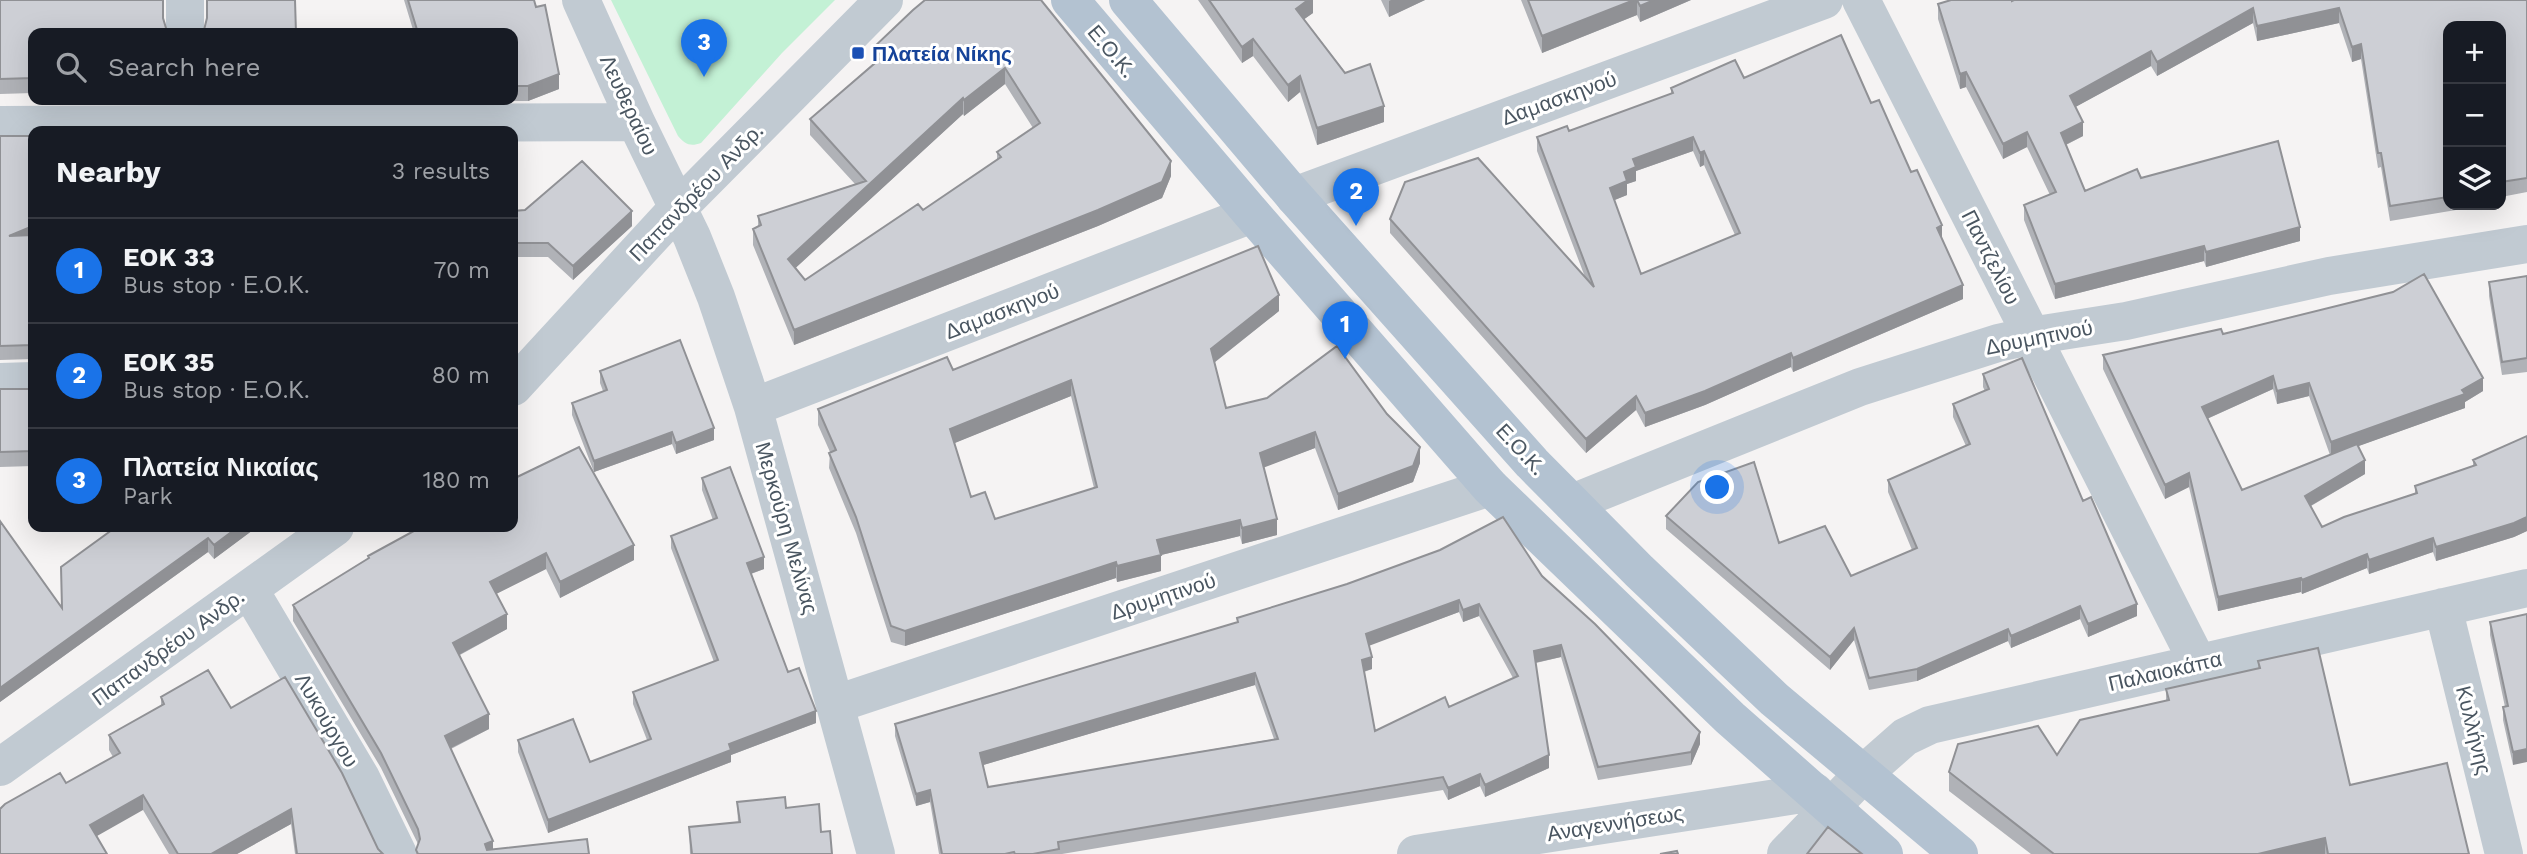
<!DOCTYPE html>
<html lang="en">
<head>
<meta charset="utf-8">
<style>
  :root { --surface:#171b24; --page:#242831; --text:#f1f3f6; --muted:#9ea1a6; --line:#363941; --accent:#1a73e8 }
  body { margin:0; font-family:"Work Sans",sans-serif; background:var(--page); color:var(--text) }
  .controls { position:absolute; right:21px; top:21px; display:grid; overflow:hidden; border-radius:14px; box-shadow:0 7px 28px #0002 }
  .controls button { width:63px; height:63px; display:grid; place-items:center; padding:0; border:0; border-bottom:2px solid var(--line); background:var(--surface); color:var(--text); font:35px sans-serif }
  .you { position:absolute; left:1718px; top:488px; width:24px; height:24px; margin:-18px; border:5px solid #fff; border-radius:50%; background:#1a73e8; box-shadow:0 0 0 10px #1a73e833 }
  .badge { display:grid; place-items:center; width:46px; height:46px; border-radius:50%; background:var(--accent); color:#fff; font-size:23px; font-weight:700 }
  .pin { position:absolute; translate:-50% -58px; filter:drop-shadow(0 2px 4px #0008) }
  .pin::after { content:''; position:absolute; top:37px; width:24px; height:21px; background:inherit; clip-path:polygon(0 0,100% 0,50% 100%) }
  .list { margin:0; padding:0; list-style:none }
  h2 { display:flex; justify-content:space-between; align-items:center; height:91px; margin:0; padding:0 28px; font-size:30px }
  h2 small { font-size:23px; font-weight:400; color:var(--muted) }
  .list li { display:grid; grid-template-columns:46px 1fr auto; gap:21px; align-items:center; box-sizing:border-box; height:105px; padding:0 28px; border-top:2px solid var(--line) }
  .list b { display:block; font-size:26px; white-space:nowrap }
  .list p { margin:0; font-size:23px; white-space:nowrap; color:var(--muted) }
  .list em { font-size:23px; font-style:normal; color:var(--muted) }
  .icon { flex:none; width:38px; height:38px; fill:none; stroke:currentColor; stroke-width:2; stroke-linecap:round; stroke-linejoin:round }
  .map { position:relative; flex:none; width:2527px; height:854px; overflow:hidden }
  .search { position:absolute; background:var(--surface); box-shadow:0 7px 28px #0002; left:28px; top:28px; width:490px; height:77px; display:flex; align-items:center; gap:18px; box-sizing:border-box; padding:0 24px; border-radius:14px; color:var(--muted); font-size:26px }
  .panel { position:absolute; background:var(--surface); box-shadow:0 7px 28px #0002; left:28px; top:126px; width:490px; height:406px; border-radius:14px }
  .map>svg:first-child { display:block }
  .green { fill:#c3f1d5 }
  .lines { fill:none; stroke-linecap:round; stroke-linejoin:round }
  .minor { stroke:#c1cad2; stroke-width:38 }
  .major { stroke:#b3c2d1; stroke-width:38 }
  .wall { fill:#b0b2b7; fill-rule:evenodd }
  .shaded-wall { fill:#909195 }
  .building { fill:#cdcfd5; stroke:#909195; stroke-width:2; fill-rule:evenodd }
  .transit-dot { fill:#1a4fb4; stroke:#fff; stroke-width:2.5 }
  .labels { text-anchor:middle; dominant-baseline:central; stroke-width:6; stroke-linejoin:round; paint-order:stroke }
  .street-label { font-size:21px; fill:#4a5661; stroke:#fff }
  .transit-label { font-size:21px; font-weight:bold; fill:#164399; stroke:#fff; text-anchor:start }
</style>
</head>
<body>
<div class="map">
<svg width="2527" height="854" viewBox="0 0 2527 854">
  <rect width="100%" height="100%" fill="#f5f3f3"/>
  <path class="green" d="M 611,0 L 835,0 L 782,53 L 701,143 C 690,147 685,144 678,136 Z"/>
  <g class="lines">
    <path class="minor" d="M 185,0 L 185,33
      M 581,0 L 636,122 L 692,237 L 716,297 L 753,407 L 876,854
      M 1861,0 L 2198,663
      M 0,125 L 636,122
      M 1294,196 L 1824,0
      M 0,382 L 33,381
      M 513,387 L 678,208 L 884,0
      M 753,407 L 1252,214
      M 1572,503 L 1860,387 L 1998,343 L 2030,336 L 2126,321 L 2329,276 L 2527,244
      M 249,589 L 361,778 L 398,854
      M 2443,607 L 2504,854
      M 836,704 L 1490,487
      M 0,767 L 335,527
      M 1416,854 L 1815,792
      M 1786,854 L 1863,774 L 1905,737 L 1930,725 L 2527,588"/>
    <path class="major" d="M 1070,0 L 1252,214 L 1490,487 L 1730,718 L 1884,854
      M 1128,0 L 1294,196 L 1532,463 L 1639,571 L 1774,699 L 1959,854"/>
  </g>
  <path class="wall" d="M 0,0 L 163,18 L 166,28 L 170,33 L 33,33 L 33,93 L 0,94 Z
    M 404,0 L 534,0 L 559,89 L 528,101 L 112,103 L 112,100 L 513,100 L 513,33 L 414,33 Z
    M 1198,0 L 1313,0 L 1313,13 L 1304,19 L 1384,122 L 1317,145 L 1300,92 L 1288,102 L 1253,56 L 1242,63 Z
    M 1381,0 L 1425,0 L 1389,17 Z
    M 1521,0 L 1691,0 L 1640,22 L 1637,15 L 1542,53 Z
    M 2527,0 L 2527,192 L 2501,197 L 2501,26 L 2448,26 L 2448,205 L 2462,205 L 2462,209 L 2390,221 L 2381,167 L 2378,168 L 2361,59 L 2352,62 L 2339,23 L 2257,41 L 2253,23 L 2157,76 L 2151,66 L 2075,107 L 2083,136 L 2066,145 L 2085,191 L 2141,178 L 2300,241 L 2206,267 L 2204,261 L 2055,299 L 2024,220 L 2024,205 L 2050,195 L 2027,147 L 2003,159 L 1966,87 L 1960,89 L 1938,19 L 1938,4 L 2012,1 Z
    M 913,10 L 1171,176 L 1162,198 L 1098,226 L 794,345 L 753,245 L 753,229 L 758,226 L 758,216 L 855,184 L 810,135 L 810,119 L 874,63 L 874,47 ZM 1005,84 L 1033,128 L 997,152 L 997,160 L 923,210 L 805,280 L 795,268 L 963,114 L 964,116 Z
    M 1744,78 L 1871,103 L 1911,172 L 1942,239 L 1963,299 L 1793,372 L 1791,367 L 1705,405 L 1645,427 L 1636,410 L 1586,453 L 1390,233 L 1390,219 L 1585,277 L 1537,151 L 1537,137 L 1569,131 L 1671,94 L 1671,88 ZM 1693,151 L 1700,167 L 1704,165 L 1735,235 L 1641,274 L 1614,200 L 1627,195 L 1627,184 L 1636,181 L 1636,171 Z
    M 0,136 L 33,136 L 33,359 L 0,360 Z
    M 513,211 L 632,226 L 573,280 L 548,257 L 513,257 Z
    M 2527,276 L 2527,372 L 2502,375 L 2489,296 L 2489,282 Z
    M 1279,311 L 1214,363 L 1226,408 L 1420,463 L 1413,482 L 1338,510 L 1315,448 L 1263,467 L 1277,535 L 1242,544 L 1240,536 L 1161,555 L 1161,571 L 1117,582 L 1116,578 L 905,646 L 891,642 L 856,533 L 829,468 L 830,452 L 818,425 L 818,409 L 953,370 ZM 1071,396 L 1094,488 L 995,519 L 971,497 L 954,443 Z
    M 2223,334 L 2483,391 L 2465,402 L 2465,408 L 2358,446 L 2365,474 L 2311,506 L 2322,527 L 2415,494 L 2415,486 L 2473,466 L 2473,460 L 2527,436 L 2527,531 L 2514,537 L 2436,561 L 2433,552 L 2369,574 L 2367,568 L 2302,594 L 2301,592 L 2218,611 L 2189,487 L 2165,499 L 2103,369 L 2103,355 ZM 2273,389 L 2277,404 L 2309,396 L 2330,455 L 2242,490 L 2207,419 Z
    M 600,371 L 714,440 L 676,454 L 672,444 L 594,472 L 572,415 L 572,403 L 603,391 L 600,383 Z
    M 1983,374 L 2083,501 L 2137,616 L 2088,637 L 2080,619 L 2011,648 L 2008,641 L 1917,681 L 1869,690 L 1854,640 L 1830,670 L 1666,529 L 1666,516 L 1779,543 L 1851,576 L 1912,550 L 1888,492 L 1888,480 L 1966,446 L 1953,417 L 1953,404 L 1985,391 L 1983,387 Z
    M 0,389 L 33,389 L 33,466 L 0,467 Z
    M 702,478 L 764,569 L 751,574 L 788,672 L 816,723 L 731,755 L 731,762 L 548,833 L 518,752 L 518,740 L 590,762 L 647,740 L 633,704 L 633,692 L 714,662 L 671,548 L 671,536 L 713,520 L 702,490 Z
    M 0,521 L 62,608 L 116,527 L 257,527 L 214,559 L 208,552 L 0,702 Z
    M 421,527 L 634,560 L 560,598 L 546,569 L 496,594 L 507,629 L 460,655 L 489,729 L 451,749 L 493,849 L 589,854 L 416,854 L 418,844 L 381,768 L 293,621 L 293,605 L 368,559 L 368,556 Z
    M 1542,576 L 1700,744 L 1691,765 L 1598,780 L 1561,657 L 1536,663 L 1549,768 L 1485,797 L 1480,786 L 1448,800 L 1443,790 L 1062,854 L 939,854 L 930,802 L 916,806 L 895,736 L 895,724 L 1237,622 L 1237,618 ZM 1459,612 L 1463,622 L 1479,616 L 1513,678 L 1449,707 L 1375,731 L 1364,672 L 1372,669 L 1369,645 ZM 1255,685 L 1274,739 L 988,787 L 983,765 Z
    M 2527,614 L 2513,765 L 2503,720 L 2503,707 L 2505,707 L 2490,635 L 2490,622 Z
    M 2258,661 L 2350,785 L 2469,854 L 2031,854 L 1949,791 L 1949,772 L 2057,755 L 2166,700 L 2166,689 L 2258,668 Z
    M 161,697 L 231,708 L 383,854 L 295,854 L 291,824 L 237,854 L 169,854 L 143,810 L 66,783 L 113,757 L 109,750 L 109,735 L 161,706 Z
    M 737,802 L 786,808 L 821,832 L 832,854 L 690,854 L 689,827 L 738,822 Z"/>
  <path class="shaded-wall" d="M 1308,0 L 1313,0 L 1313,13 L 1296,25 L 1296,9 Z
    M 1391,0 L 1425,0 L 1389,17 L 1389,1 Z
    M 1634,0 L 1637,0 L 1637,15 L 1542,53 L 1542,36 Z
    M 1654,0 L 1691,0 L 1640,22 L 1640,6 Z
    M 2253,8 L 2253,23 L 2157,76 L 2157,62 Z
    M 2339,8 L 2339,23 L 2257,41 L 2257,26 Z
    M 1253,39 L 1253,56 L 1242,63 L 1242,47 Z
    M 2361,44 L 2361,59 L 2352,62 L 2352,47 Z
    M 2151,51 L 2151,66 L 2070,110 L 2070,96 Z
    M 1005,68 L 1005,84 L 964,116 L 964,100 Z
    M 1966,72 L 1966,87 L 1960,89 L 1960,74 Z
    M 559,74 L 559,89 L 528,101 L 528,86 Z
    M 1300,76 L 1300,92 L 1288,102 L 1288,85 Z
    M 963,98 L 963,114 L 788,275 L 788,259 Z
    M 1384,106 L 1384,122 L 1317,145 L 1317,128 Z
    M 2083,122 L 2083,136 L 2061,147 L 2061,133 Z
    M 2027,132 L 2027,147 L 2003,159 L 2003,144 Z
    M 1693,137 L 1693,151 L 1636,171 L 1636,181 L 1627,184 L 1627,195 L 1610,202 L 1610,188 L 1633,159 Z
    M 1704,151 L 1704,165 L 1700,167 L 1700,153 Z
    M 1171,161 L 1171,176 L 1162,198 L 1098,226 L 794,345 L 794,330 Z
    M 632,211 L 632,226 L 573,280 L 573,266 Z
    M 1942,225 L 1942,239 L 1937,228 Z
    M 33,226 L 33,240 L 9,236 Z
    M 2300,227 L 2300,241 L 2206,267 L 2206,252 Z
    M 2204,246 L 2204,261 L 2055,299 L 2055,284 Z
    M 1963,285 L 1963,299 L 1793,372 L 1793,358 Z
    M 1279,295 L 1279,311 L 1211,365 L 1211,349 Z
    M 1791,353 L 1791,367 L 1705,405 L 1645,427 L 1645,413 Z
    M 2273,376 L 2273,389 L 2202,421 L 2202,407 Z
    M 2483,378 L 2483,391 L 2465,402 L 2465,408 L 2331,456 L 2331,442 L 2462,390 Z
    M 1071,380 L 1071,396 L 950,445 L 950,429 Z
    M 2309,383 L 2309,396 L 2277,404 L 2277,391 Z
    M 1636,396 L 1636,410 L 1586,453 L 1586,439 Z
    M 714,428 L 714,440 L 676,454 L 676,443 Z
    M 672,432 L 672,444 L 594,472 L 594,461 Z
    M 1315,432 L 1315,448 L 1260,469 L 1260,453 Z
    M 1420,447 L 1420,463 L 1413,482 L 1338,510 L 1338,494 Z
    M 2365,460 L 2365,474 L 2305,509 L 2305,496 Z
    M 2189,473 L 2189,487 L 2165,499 L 2165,485 Z
    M 2527,517 L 2527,531 L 2514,537 L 2436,561 L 2436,547 Z
    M 1277,519 L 1277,535 L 1242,544 L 1242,528 Z
    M 1240,520 L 1240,536 L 1157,556 L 1157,540 Z
    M 238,527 L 257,527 L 214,559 L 214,545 Z
    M 208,538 L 208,552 L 0,702 L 0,688 Z
    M 2433,538 L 2433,552 L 2369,574 L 2369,560 Z
    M 634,545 L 634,560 L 560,598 L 560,582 Z
    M 546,553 L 546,569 L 490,597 L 490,582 Z
    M 2367,554 L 2367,568 L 2302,594 L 2302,580 Z
    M 1161,555 L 1161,571 L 1117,582 L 1117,566 Z
    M 764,557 L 764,569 L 747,575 L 747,563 Z
    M 1116,562 L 1116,578 L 905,646 L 905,631 Z
    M 2301,578 L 2301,592 L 2218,611 L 2218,597 Z
    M 1459,600 L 1459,612 L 1366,647 L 1366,634 Z
    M 1479,604 L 1479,616 L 1463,622 L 1463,610 Z
    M 2137,604 L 2137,616 L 2088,637 L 2088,624 Z
    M 2080,606 L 2080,619 L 2011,648 L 2011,636 Z
    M 507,614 L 507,629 L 453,658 L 453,643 Z
    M 1854,628 L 1854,640 L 1830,670 L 1830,657 Z
    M 2008,629 L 2008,641 L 1917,681 L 1917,669 Z
    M 1561,645 L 1561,657 L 1534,663 L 1534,651 Z
    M 1372,657 L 1372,669 L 1362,672 L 1362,660 Z
    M 1255,673 L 1255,685 L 980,766 L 980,753 Z
    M 816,711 L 816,723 L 731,755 L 731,762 L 548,833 L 548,820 L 729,744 Z
    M 489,714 L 489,729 L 445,751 L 445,736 Z
    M 1700,732 L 1700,744 L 1691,765 L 1691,752 Z
    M 2527,749 L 2527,762 L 2513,765 L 2513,752 Z
    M 1549,755 L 1549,768 L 1485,797 L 1485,785 Z
    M 1480,774 L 1480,786 L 1448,800 L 1448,788 Z
    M 930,790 L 930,802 L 916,806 L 916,794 Z
    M 143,795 L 143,810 L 90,840 L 90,825 Z
    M 291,809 L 291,824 L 237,854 L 211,854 Z
    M 2325,838 L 2325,854 L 2257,854 Z
    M 493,841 L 493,854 L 485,854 L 485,844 Z"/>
  <path class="building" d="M 0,0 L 163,0 L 163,18 L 166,28 L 170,33 L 110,33 L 110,29 L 49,30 L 50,33 L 33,33 L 33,78 L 0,79 Z
    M 207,0 L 295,0 L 296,33 L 200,33 L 204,30 L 207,18 Z
    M 408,0 L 534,0 L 536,7 L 545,5 L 559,74 L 528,86 L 513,86 L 513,33 L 418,33 Z
    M 925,0 L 1041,0 L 1171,161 L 1162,182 L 1098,210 L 794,330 L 753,229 L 761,225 L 758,216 L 866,181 L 810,119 L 882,57 L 874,47 L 913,10 ZM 1005,68 L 1040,123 L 997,152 L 1001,157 L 923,210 L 918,204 L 805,280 L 788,259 L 963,98 L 964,100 Z
    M 1209,0 L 1308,0 L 1296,9 L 1345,73 L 1370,64 L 1384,106 L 1317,128 L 1300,76 L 1288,85 L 1253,39 L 1242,47 Z
    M 1528,0 L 1634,0 L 1542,36 Z
    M 1637,0 L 1654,0 L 1640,6 Z
    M 1951,0 L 2012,0 L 2012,1 L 2014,0 L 2527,0 L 2527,178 L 2501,182 L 2501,26 L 2448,26 L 2448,197 L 2390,206 L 2381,153 L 2378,153 L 2361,44 L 2352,47 L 2339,8 L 2257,26 L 2253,8 L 2157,62 L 2151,51 L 2070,96 L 2083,122 L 2061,133 L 2085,191 L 2137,169 L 2141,178 L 2278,141 L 2300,227 L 2206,252 L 2204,246 L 2055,284 L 2024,205 L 2056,192 L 2027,132 L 2003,144 L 1966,72 L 1960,74 L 1938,4 Z
    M 1841,35 L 1871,103 L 1879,100 L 1911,172 L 1917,170 L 1942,225 L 1937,228 L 1963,285 L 1793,358 L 1791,353 L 1705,391 L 1645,413 L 1636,396 L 1586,439 L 1390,219 L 1405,182 L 1478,158 L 1594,287 L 1537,137 L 1567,126 L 1569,131 L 1673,93 L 1671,88 L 1735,60 L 1744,78 ZM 1693,137 L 1700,153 L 1704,151 L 1740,233 L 1641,274 L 1610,188 L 1627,181 L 1624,172 L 1636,167 L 1633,159 Z
    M 437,130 L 437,131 L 218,131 Z
    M 0,136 L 33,136 L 33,226 L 9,236 L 33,235 L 33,345 L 0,346 Z
    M 582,161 L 632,211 L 573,266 L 548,243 L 513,243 L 513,211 L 525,210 Z
    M 1258,246 L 1279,295 L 1211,349 L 1226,408 L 1267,398 L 1337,346 L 1387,414 L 1420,447 L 1413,466 L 1338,494 L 1315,432 L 1260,453 L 1277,519 L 1242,528 L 1240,520 L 1157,540 L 1161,555 L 1117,566 L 1116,562 L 905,631 L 891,626 L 856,517 L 829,453 L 836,450 L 818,409 L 947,357 L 953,370 ZM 1071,380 L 1097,487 L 995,519 L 985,492 L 971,497 L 950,429 Z
    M 2424,274 L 2483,378 L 2462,390 L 2465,394 L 2331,442 L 2309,383 L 2277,391 L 2273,376 L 2202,407 L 2242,490 L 2357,444 L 2365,460 L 2305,496 L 2322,527 L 2344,517 L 2417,493 L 2415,486 L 2476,465 L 2473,460 L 2527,436 L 2527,517 L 2514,523 L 2436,547 L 2433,538 L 2369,560 L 2367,554 L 2302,580 L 2301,578 L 2218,597 L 2189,473 L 2165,485 L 2103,355 L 2221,329 L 2223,334 L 2393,292 Z
    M 2527,276 L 2527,358 L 2502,362 L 2489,282 Z
    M 680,340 L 714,428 L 676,443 L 672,432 L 594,461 L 572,403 L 607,390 L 600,371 Z
    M 2022,358 L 2083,501 L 2091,497 L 2137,604 L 2088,624 L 2080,606 L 2011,636 L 2008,629 L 1917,669 L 1869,678 L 1854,628 L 1830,657 L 1666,516 L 1698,482 L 1754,462 L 1779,543 L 1825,526 L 1851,576 L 1917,548 L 1888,480 L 1970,444 L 1953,404 L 1989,389 L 1983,374 Z
    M 0,389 L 33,389 L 33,451 L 0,452 Z
    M 579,447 L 634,545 L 560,582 L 546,553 L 490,582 L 507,614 L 453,643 L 489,714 L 445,736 L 493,841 L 485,844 L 487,850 L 587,839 L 589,854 L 418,854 L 416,850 L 420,839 L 418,829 L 381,753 L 293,605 L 369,558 L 368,556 L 421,527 L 513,527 L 513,479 Z
    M 730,467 L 764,557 L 747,563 L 788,672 L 799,668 L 816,711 L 729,744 L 731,750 L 548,820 L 518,740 L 573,719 L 590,762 L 651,739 L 633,692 L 718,660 L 671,536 L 717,518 L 702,478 Z
    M 1503,517 L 1542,576 L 1595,624 L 1700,732 L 1691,752 L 1598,767 L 1561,645 L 1534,651 L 1549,755 L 1485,785 L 1480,774 L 1448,788 L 1443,777 L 1058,842 L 1059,849 L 1033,854 L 1015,854 L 1014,852 L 1005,854 L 942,854 L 930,790 L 916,794 L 895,724 L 1238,622 L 1237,618 L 1347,584 L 1440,550 ZM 1459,600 L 1463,610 L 1479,604 L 1518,676 L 1449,707 L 1445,697 L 1375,731 L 1362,660 L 1372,657 L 1366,634 ZM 1255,673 L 1278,739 L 988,787 L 980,753 Z
    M 0,521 L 62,608 L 61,567 L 116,527 L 238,527 L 214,545 L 208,538 L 0,688 Z
    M 2527,614 L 2527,749 L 2513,752 L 2503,707 L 2508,706 L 2490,622 Z
    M 2318,648 L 2350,785 L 2447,763 L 2469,854 L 2328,854 L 2325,838 L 2258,854 L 2054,854 L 1949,772 L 1958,744 L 2038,726 L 2057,755 L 2080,720 L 2169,700 L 2166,689 L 2260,668 L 2258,661 Z
    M 208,670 L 231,708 L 285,677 L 342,773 L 378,849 L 383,854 L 297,854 L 291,809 L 211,854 L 178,854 L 143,795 L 90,825 L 107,854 L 0,854 L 0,809 L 5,804 L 60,773 L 66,783 L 120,753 L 109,735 L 164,704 L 161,697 Z
    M 785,797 L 786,808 L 819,804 L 821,832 L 830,831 L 832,854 L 692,854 L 689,827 L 740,822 L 737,802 Z
    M 1828,827 L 1862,854 L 1807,854 Z
    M 1677,851 L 1678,854 L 1660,854 Z"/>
  <rect class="transit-dot" x="851" y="46" width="14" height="14" rx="3.5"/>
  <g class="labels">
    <g class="street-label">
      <text transform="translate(1112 51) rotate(50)">Ε.Ο.Κ.</text>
      <text transform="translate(1559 98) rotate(-20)">Δαμασκηνού</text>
      <text transform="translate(629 105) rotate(65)">Λευθεραίου</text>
      <text transform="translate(696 192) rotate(-46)">Παπανδρέου Ανδρ.</text>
      <text transform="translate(1991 257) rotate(63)">Παντζελίου</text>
      <text transform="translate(1002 311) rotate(-21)">Δαμασκηνού</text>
      <text transform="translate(2039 337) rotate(-11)">Δρυμητινού</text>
      <text transform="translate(1521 449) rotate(47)">Ε.Ο.Κ.</text>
      <text transform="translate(787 528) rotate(74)">Μερκούρη Μελίνας</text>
      <text transform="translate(1163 596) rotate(-18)">Δρυμητινού</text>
      <text transform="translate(168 647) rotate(-36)">Παπανδρέου Ανδρ.</text>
      <text transform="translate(2165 671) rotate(-13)">Παλαιοκάπα</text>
      <text transform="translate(327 720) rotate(60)">Λυκούργου</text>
      <text transform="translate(2474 730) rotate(76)">Κυλλήνης</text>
      <text transform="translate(1615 823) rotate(-9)">Αναγεννήσεως</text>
    </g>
    <g class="transit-label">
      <text x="872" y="53">Πλατεία Νίκης</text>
    </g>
  </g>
</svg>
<div class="controls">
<button>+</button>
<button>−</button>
<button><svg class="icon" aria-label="layers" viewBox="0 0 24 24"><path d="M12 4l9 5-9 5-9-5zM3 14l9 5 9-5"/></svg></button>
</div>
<div class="you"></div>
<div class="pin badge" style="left:1345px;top:359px">1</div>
<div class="pin badge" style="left:1356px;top:226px">2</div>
<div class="pin badge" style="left:704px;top:77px">3</div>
<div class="search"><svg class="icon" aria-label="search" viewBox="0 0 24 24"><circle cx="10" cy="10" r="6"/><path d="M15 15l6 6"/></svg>Search here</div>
<section class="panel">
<h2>Nearby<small>3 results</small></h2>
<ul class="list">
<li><span class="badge">1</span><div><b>EOK 33</b><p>Bus stop · Ε.Ο.Κ.</p></div><em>70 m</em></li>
<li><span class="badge">2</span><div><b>EOK 35</b><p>Bus stop · Ε.Ο.Κ.</p></div><em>80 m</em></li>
<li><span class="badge">3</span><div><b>Πλατεία Νικαίας</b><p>Park</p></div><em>180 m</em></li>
</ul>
</section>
</div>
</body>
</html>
